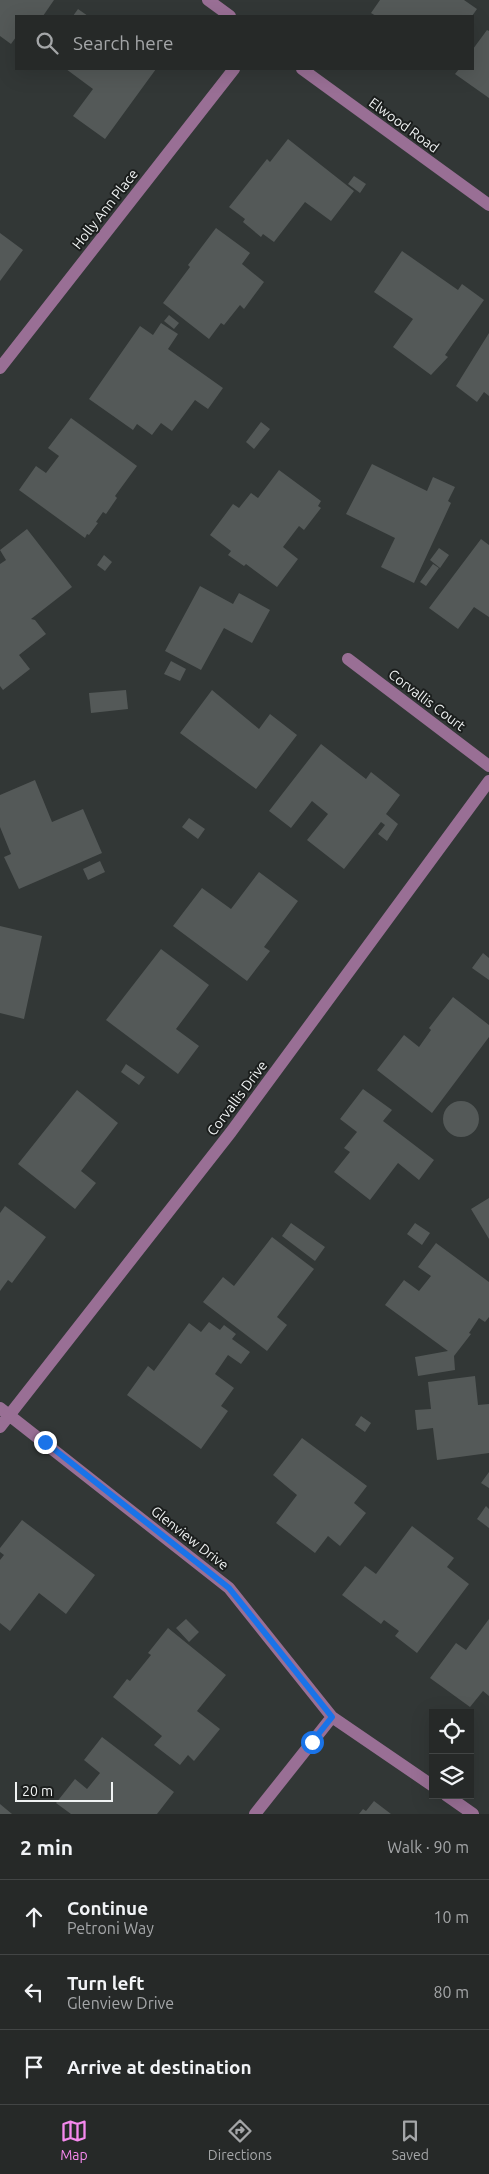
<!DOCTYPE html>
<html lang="en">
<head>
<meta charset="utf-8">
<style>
  :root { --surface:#262928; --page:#323534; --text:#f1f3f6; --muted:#a4a6a8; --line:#424545; --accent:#f589ee }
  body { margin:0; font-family:Ubuntu,sans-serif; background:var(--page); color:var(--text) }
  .controls { position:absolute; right:15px; bottom:15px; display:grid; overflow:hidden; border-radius:0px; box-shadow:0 5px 20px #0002 }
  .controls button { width:45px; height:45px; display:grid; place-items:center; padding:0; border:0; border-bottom:1px solid var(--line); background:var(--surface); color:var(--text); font:25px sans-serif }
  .scale { position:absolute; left:15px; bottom:12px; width:98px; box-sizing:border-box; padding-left:5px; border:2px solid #f0f3f3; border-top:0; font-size:14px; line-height:18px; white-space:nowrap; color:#f0f3f3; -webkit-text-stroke:4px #1b1e1d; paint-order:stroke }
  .stop { position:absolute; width:15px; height:15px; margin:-11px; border:4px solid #1a73e8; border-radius:50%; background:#fff }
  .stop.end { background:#1a73e8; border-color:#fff; box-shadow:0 1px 5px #0008 }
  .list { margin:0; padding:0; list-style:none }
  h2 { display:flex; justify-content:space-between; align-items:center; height:65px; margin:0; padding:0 20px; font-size:21px }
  h2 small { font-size:16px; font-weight:400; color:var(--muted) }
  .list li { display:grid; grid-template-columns:32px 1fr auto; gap:15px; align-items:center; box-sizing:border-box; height:75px; padding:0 20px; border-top:1px solid var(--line) }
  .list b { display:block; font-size:19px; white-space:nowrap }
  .list p { margin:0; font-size:16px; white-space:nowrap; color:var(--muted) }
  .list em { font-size:16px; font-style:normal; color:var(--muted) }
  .icon { flex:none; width:28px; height:28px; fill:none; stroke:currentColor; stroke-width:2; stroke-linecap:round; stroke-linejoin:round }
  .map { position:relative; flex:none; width:489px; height:1814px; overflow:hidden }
  .search { position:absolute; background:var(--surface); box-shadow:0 5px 20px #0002; left:15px; right:15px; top:15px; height:55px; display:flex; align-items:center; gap:12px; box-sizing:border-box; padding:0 18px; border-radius:0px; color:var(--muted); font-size:19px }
  .sheet { height:290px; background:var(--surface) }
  nav { display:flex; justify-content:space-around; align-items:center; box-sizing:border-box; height:70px; border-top:1px solid var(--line); background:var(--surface); font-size:14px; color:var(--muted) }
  nav a { display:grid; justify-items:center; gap:2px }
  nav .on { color:var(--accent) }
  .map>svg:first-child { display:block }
  .building { fill:#545958 }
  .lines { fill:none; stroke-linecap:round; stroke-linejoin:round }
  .minor { stroke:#996f95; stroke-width:12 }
  .route { stroke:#1a73e8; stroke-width:6 }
  .labels { text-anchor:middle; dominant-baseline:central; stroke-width:4; stroke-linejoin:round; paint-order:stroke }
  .street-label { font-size:14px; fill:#f0f3f3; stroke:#1b1e1d }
</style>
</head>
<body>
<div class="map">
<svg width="489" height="1814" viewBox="0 0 489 1814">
  <rect width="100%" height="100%" fill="#323736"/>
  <path class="building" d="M 0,0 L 54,0 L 43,16 L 16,16 L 16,37 L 11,44 L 0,36 Z
    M 380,0 L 464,0 L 477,9 L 472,16 L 376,16 L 371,13 Z
    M 78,9 L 88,16 L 73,16 Z
    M 487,30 L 489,31 L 489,98 L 455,74 L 459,69 L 473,69 L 473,49 Z
    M 66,69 L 156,69 L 105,139 L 73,116 L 93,89 Z
    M 288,139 L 354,191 L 331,221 L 305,202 L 274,242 L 263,234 L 261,237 L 243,222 L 245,219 L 229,207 L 267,159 L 270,162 Z
    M 354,176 L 366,184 L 360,193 L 348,184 Z
    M 216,228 L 250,253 L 242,264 L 264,282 L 244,309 L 240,305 L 224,325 L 221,323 L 209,339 L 163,303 L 190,267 L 188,265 Z
    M 0,233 L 23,250 L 0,281 Z
    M 402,251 L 458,290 L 462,284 L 484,300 L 445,355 L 448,357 L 431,375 L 393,347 L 413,319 L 374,292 Z
    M 169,315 L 179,323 L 174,329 L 164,321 Z
    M 161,323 L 178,334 L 168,349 L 223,388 L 208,409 L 195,400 L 172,431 L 161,423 L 152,435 L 137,424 L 133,430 L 89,399 L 140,326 L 153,335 Z
    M 489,333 L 489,396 L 484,392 L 477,402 L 456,386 Z
    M 71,418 L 137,466 L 115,496 L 117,498 L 106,514 L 103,512 L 96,522 L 98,523 L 89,535 L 87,534 L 85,538 L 19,490 L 36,466 L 46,473 L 59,456 L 48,448 Z
    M 261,422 L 270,429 L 254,449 L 246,442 Z
    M 372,464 L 427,491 L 433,477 L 455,487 L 448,501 L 451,503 L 414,583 L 381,567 L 395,538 L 346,514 Z
    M 279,470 L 321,501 L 318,506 L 321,508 L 304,530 L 299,526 L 283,547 L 298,559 L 277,587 L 246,564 L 244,566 L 228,555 L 231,551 L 210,535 L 233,504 L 239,508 L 251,493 L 258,498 Z
    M 27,529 L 72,587 L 31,619 L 35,620 L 46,634 L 19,655 L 30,669 L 3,690 L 0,686 L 0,564 L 6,560 L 0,550 Z
    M 481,539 L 489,545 L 489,617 L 474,607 L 458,629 L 429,608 Z
    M 439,548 L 449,555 L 440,568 L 430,560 Z
    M 104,555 L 112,562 L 105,571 L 97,565 Z
    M 433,564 L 439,568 L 426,586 L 420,582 Z
    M 200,586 L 233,604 L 239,593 L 270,610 L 252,643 L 224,628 L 201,670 L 165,651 Z
    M 171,661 L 186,669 L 180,681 L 164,674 Z
    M 126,690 L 128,709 L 91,713 L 89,693 Z
    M 212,690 L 259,729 L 270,714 L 297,735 L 256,789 L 180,733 Z
    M 321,744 L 366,779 L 371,772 L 400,795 L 386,814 L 398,824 L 387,841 L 378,834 L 385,825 L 381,822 L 344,869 L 307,840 L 328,814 L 312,801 L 291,828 L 269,811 Z
    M 35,780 L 52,822 L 83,809 L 102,853 L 19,889 L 4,857 L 11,854 L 0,827 L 0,795 Z
    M 189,818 L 205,829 L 198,839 L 182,827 Z
    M 100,861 L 105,872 L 88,880 L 83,869 Z
    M 259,872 L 298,901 L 264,947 L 270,951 L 247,981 L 173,926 L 202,888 L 231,909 Z
    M 0,926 L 42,936 L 24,1019 L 0,1013 Z
    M 161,949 L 209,985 L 176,1029 L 199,1046 L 178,1074 L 106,1020 Z
    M 483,953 L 489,958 L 489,980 L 472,968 Z
    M 453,997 L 489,1025 L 489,1037 L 432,1113 L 377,1070 L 404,1035 L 419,1047 L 431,1030 L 429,1028 Z
    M 126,1064 L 145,1077 L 139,1085 L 121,1072 Z
    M 363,1089 L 392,1110 L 383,1121 L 434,1160 L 419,1180 L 398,1163 L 370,1200 L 334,1172 L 350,1152 L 344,1148 L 357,1132 L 340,1119 Z
    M 77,1090 L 118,1123 L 81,1171 L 96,1183 L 75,1209 L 18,1164 Z
    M443 1119a18 18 0 1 1 36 0a18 18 0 1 1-36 0Z
    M 489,1198 L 489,1239 L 471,1209 Z
    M 5,1206 L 46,1237 L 12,1283 L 8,1280 L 0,1291 L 0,1213 Z
    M 291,1223 L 325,1247 L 315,1261 L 282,1236 Z
    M 415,1223 L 430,1233 L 422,1245 L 407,1234 Z
    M 272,1237 L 314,1269 L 277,1317 L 287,1325 L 267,1351 L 203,1302 L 223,1277 L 234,1286 Z
    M 436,1243 L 489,1282 L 489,1317 L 485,1322 L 479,1318 L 469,1333 L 471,1334 L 454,1356 L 455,1370 L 418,1376 L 415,1357 L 448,1351 L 385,1305 L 404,1280 L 419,1291 L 431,1276 L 418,1267 Z
    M 209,1322 L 220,1330 L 224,1325 L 236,1334 L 232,1339 L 250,1352 L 241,1364 L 228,1355 L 215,1374 L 234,1388 L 221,1406 L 228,1411 L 201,1449 L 127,1395 L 148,1366 L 154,1371 L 189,1323 L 201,1332 Z
    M 475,1376 L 478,1405 L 489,1404 L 489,1453 L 437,1460 L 433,1428 L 417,1430 L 415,1410 L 431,1409 L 428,1382 Z
    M 361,1416 L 371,1423 L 365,1432 L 355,1425 Z
    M 302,1438 L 367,1486 L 354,1503 L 366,1513 L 340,1546 L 328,1536 L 315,1553 L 276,1523 L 297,1495 L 273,1475 Z
    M 489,1472 L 489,1488 L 481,1483 Z
    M 486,1506 L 489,1509 L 489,1528 L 477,1519 Z
    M 22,1520 L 95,1575 L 66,1614 L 39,1593 L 10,1631 L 0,1623 L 0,1560 L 4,1555 L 0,1552 L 0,1548 Z
    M 412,1526 L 454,1558 L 447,1567 L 469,1584 L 417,1653 L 395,1636 L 399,1631 L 384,1620 L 381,1624 L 342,1595 L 365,1566 L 376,1574 Z
    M 186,1619 L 199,1632 L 189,1642 L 176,1628 Z
    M 489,1619 L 489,1696 L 483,1691 L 470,1707 L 430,1678 L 456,1643 L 466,1650 Z
    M 168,1628 L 226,1675 L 197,1711 L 220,1729 L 194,1761 L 188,1755 L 180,1765 L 154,1745 L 162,1736 L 113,1697 L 127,1679 L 130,1681 L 151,1655 L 148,1653 Z
    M 102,1737 L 174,1792 L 157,1814 L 71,1814 L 56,1803 L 75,1779 L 87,1789 L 100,1773 L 84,1760 Z
    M 374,1801 L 391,1814 L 359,1814 L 363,1809 L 366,1811 Z
    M 0,1804 L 12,1814 L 0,1814 Z"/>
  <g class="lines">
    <path class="minor" d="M 208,0 L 230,16
      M 302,69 L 489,205
      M 0,368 L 234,69
      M 348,659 L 489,766
      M 0,1408 L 229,1588 L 332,1717 L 433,1786
      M 0,1427 L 231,1132 L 489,781
      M 446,1795 L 473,1814
      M 255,1814 L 332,1717"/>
  </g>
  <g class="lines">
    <path class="route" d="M 45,1442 L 229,1588 L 332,1717 L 312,1742"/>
  </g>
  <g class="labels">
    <g class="street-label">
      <text transform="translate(404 125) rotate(36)">Elwood Road</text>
      <text transform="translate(105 209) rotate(-52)">Holly Ann Place</text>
      <text transform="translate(427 700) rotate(37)">Corvallis Court</text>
      <text transform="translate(237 1098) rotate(-53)">Corvallis Drive</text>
      <text transform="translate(190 1538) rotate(38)">Glenview Drive</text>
    </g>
  </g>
</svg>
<div class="controls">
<button><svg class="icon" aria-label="locate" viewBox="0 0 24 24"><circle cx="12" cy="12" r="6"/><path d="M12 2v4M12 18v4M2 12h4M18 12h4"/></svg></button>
<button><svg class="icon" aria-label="layers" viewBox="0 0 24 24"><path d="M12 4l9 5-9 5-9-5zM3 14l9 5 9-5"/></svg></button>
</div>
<div class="scale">20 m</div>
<div class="stop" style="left:312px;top:1742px"></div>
<div class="stop end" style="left:45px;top:1442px"></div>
<div class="search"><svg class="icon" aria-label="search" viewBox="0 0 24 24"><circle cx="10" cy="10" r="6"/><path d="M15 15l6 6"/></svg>Search here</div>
</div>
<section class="sheet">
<h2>2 min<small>Walk · 90 m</small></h2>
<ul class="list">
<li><svg class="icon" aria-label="ahead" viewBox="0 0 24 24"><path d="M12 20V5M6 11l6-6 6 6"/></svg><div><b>Continue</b><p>Petroni Way</p></div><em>10 m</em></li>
<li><svg class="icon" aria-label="left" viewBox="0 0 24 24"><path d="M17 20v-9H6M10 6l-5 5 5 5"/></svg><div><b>Turn left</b><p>Glenview Drive</p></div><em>80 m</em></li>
<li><svg class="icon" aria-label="arrive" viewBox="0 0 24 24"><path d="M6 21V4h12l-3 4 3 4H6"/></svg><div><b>Arrive at destination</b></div></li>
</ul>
</section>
<nav>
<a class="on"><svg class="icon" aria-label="map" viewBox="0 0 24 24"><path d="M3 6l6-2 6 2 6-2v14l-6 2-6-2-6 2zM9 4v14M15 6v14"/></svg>Map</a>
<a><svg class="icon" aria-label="directions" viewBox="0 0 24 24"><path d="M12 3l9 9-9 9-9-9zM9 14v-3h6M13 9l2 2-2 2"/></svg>Directions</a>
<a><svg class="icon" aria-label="saved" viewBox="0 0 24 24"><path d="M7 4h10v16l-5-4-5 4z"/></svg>Saved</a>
</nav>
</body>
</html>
